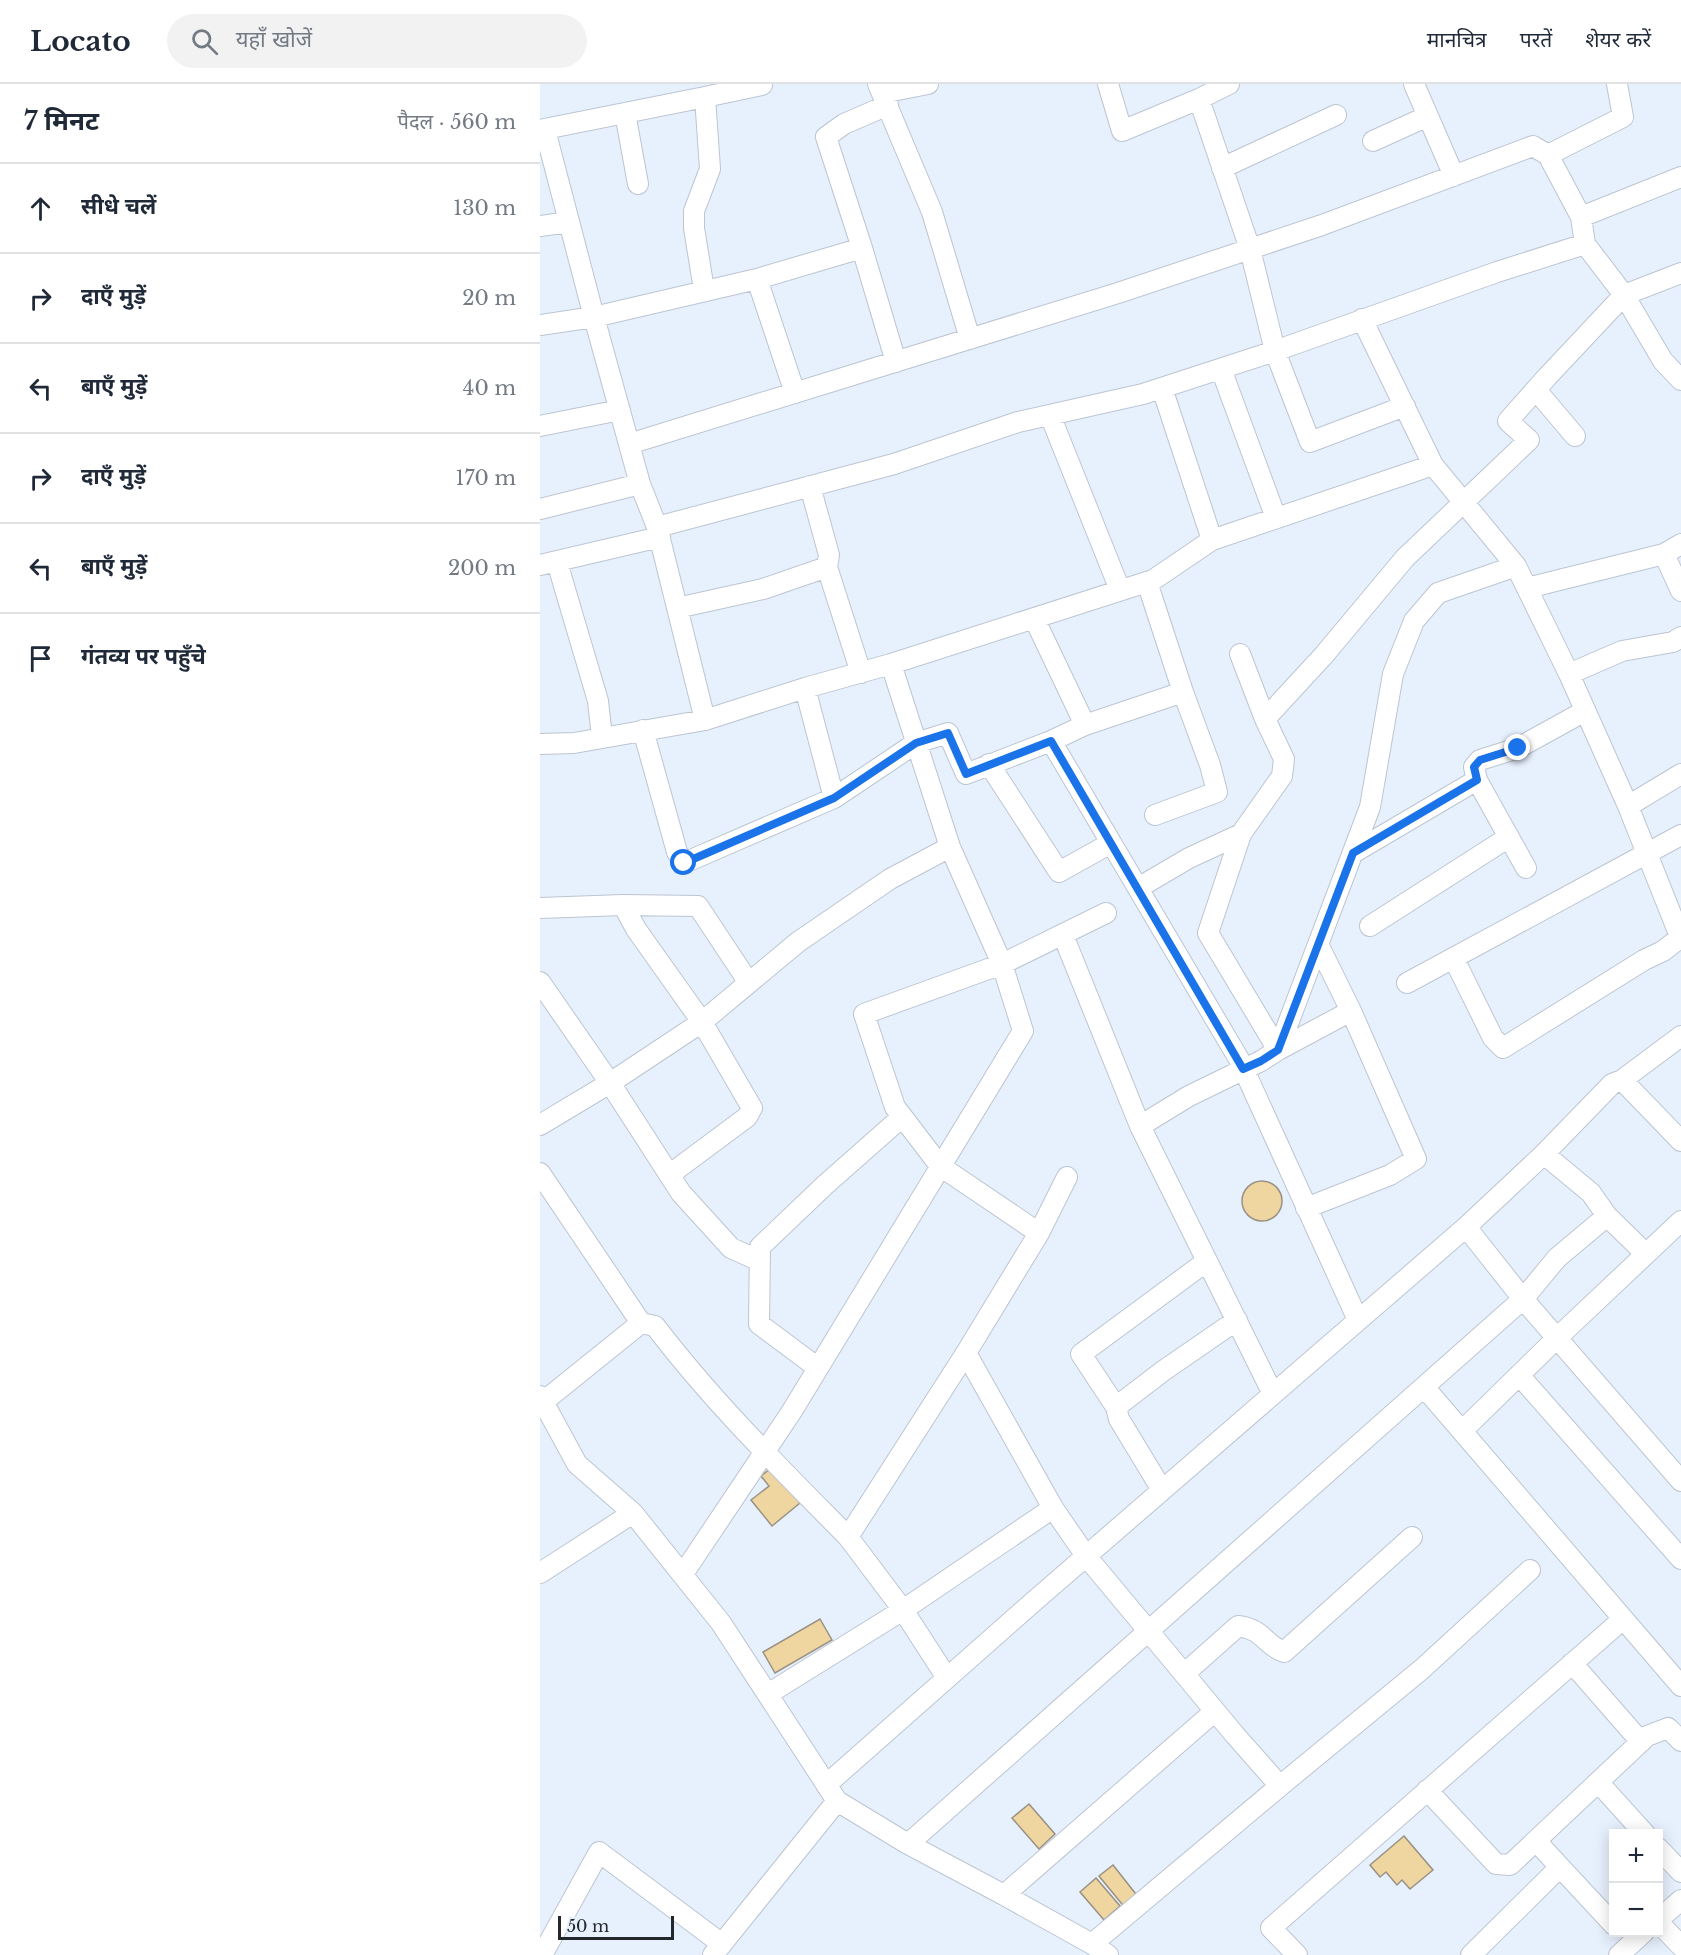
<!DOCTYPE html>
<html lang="hi">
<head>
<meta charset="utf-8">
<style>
  :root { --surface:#fff; --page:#f2f2f3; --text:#1f2937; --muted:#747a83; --line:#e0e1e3 }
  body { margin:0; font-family:"Libre Baskerville","Noto Sans Devanagari",serif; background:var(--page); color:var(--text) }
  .controls { position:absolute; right:18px; bottom:18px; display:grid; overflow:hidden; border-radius:0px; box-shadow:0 3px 15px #0003 }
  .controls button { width:54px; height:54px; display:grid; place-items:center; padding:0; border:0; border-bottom:2px solid var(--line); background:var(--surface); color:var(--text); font:30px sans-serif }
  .scale { position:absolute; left:18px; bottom:15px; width:116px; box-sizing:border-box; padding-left:6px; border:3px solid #23262b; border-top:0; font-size:16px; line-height:21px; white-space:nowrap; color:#23262b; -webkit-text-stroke:4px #e7f0fd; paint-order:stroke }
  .stop { position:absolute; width:18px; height:18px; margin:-14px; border:4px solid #1a73e8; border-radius:50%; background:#fff }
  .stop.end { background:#1a73e8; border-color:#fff; box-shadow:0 2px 6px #0008 }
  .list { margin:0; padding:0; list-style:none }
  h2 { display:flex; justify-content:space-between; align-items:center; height:78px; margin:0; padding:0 24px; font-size:26px }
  h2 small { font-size:20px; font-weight:400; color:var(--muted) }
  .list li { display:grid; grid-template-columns:39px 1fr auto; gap:18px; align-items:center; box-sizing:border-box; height:90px; padding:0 24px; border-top:2px solid var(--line) }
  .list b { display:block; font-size:22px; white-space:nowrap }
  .list em { font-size:20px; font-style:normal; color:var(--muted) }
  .icon { flex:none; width:33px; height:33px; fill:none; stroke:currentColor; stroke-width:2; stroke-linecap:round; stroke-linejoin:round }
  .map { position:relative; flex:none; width:1141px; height:1871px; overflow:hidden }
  header { display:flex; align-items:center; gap:36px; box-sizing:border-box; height:84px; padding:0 30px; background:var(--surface); border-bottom:2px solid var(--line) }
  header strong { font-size:28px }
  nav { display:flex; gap:33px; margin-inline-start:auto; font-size:21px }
  .search { width:420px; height:54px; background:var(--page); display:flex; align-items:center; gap:15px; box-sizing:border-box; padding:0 21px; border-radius:33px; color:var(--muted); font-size:22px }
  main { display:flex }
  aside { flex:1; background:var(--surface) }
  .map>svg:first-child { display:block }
  .building { fill:#efd6a0; stroke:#989184; stroke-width:1.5 }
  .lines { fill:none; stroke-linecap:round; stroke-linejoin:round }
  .minor-casing { stroke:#bcc5d2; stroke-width:22 }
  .minor { stroke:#fff; stroke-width:20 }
  .route { stroke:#1a73e8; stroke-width:8 }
</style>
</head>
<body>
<header>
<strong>Locato</strong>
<div class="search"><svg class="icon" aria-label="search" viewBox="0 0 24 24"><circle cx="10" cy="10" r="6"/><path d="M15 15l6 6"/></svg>यहाँ खोजें</div>
<nav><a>मानचित्र</a><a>परतें</a><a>शेयर करें</a></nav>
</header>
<main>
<aside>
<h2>7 मिनट<small>पैदल · 560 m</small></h2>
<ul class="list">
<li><svg class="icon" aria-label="ahead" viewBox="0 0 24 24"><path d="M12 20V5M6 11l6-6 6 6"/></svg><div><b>सीधे चलें</b></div><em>130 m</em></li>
<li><svg class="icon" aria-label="right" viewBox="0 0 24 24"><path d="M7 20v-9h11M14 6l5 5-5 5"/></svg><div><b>दाएँ मुड़ें</b></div><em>20 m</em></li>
<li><svg class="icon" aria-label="left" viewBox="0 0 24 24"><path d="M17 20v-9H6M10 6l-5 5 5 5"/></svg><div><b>बाएँ मुड़ें</b></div><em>40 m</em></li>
<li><svg class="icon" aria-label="right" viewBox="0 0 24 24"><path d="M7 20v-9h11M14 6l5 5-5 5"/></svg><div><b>दाएँ मुड़ें</b></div><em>170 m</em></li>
<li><svg class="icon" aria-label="left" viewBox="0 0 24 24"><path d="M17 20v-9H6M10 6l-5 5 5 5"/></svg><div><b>बाएँ मुड़ें</b></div><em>200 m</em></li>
<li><svg class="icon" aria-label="arrive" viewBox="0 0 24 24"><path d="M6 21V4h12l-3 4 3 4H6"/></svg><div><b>गंतव्य पर पहुँचे</b></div></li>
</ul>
</aside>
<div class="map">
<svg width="1141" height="1871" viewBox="0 0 1141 1871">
  <rect width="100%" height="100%" fill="#e7f0fd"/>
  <path class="building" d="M702 1117a20 20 0 1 1 40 0a20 20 0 1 1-40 0Z
    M 231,1384 L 260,1419 L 232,1442 L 211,1416 L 229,1402 L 221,1392 Z
    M 280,1535 L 292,1556 L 235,1589 L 223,1568 Z
    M 489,1720 L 515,1750 L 499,1765 L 472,1734 Z
    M 864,1752 L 893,1786 L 870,1805 L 862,1796 L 857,1801 L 846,1788 L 840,1793 L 830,1781 Z
    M 573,1781 L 599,1814 L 586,1825 L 559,1792 Z
    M 556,1794 L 580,1822 L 564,1836 L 540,1808 Z"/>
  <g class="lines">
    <defs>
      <path id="minor" d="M 338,0 L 392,128 L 430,255
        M 568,0 L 582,47 L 659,15 L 689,0
        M 874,0 L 914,92
        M 342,9 L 388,0
        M 659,15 L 710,165 L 735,267 L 770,358 L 865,322
        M 348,21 L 304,40 L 286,53 L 322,164 L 356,278
        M 85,29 L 98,100
        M 0,46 L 165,13
        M 5,46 L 54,233 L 100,400 L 117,443 L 165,636 L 265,604 L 351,580 L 613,496 L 672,456 L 893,381
        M 833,57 L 888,32
        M 1008,71 L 1083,33 L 1077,0
        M 682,84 L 796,31
        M 0,142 L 29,138
        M 1141,189 L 1084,211 L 1123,277 L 1141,296
        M 217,195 L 255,309
        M 164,206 L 154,144 L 154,127 L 170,85 L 165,13 L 222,1
        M 822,235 L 893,381 L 976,482 L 1029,590 L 1088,722 L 1141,690
        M 0,241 L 54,233 L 217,195 L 322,164
        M 681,285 L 736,434
        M 622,304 L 672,456
        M 996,306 L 1035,352
        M 510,331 L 580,506
        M 0,342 L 80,326
        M 89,360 L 578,209 L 782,141 L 993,62 L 1008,71 L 1041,133
        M 270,402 L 289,471 L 287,483 L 321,589
        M 0,425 L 100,400
        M 117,443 L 354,380 L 478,338 L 603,310 L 735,267 L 957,188 L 1045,160
        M 1124,470 L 1141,507
        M 17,478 L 58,617 L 62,653
        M 0,481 L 120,453
        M 987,504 L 1124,470 L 1141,460
        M 137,524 L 223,505 L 287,483
        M 494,534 L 545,641 L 511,657 L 700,977 L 818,1236
        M 700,570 L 725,635
        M 1029,590 L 1082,567 L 1133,558 L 1141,553
        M 265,604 L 294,714
        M 545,641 L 643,608 L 607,498
        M 103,646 L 137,768 L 144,779 L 294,714 L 376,659 L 408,649 L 426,690 L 511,657
        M 0,660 L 34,659 L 165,636
        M 449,680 L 519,788 L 571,759
        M 1088,722 L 1141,855
        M 615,731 L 677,708 L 670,681 L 643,608
        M 813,769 L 937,696
        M 986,784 L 937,696 L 934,683 L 940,676 L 978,664 L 1045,627
        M 598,804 L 649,774 L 701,750
        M 83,821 L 96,845 L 162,938 L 212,1024 L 207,1033 L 129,1091
        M 0,824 L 83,821 L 158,822 L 209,899
        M 566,829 L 462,880 L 324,930 L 355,1023 L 400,1082 L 499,1149 L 426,1269 L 513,1424 L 546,1472 L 695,1651 L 740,1702 L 882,1585 L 990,1486
        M 830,842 L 969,753
        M 523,851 L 600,1042 L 733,1310
        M 914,875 L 953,954 L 963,964 L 1104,876 L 1123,867 L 1141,853
        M 0,898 L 70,999 L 141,1109 L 191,1164 L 220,1177
        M 867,899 L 1141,751
        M 811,927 L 738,966 L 668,849 L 701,750 L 742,692 L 744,675 L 725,635 L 784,571 L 865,474 L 989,356 L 968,337 L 1007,293 L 1084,211 L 1045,160 L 1041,133 L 1141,93
        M 1082,996 L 1141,1057
        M 0,1041 L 70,999 L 162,938 L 258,858 L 350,795 L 410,763
        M 600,1042 L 649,1012 L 721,977 L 738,966 L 830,723 L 853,590 L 874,537 L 898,509 L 976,482
        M 1004,1070 L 1051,1109 L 1067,1132 L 1106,1170
        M 0,1089 L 101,1239 L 115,1242 C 173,1318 241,1385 308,1453 L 426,1269
        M 766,1124 L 850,1091 L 876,1075 L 811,927 L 778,860
        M 1067,1132 L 1017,1174 L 983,1215 L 1141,1397
        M 499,1149 L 527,1093
        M 278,1284 L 219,1240 L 220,1163 L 285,1101 L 362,1033
        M 979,1291 L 1141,1475
        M 884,1303 L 1141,1602
        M 0,1312 L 37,1380 L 93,1429 L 181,1539 L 297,1717 L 173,1871
        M 3,1318 L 101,1239
        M 576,1323 L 623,1287 L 697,1236
        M 922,1347 L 1017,1254 L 1141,1137
        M 622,1406 L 579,1335 L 576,1323 L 541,1270 L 667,1177
        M 308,1453 L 363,1526 L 407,1594
        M 0,1489 L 93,1429
        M 143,1490 L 252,1327 L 483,947 L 462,880 L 410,763 L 351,580
        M 1032,1579 L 1101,1658
        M 644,1590 L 698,1542 C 725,1546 723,1560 744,1568 L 872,1453
        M 228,1610 L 363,1526 L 513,1424
        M 1058,1698 L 1105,1750
        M 286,1701 L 492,1519 L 926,1143 L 1004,1070 L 1072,1000 L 1082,996 L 1141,952
        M 887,1706 L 956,1780 L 970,1781 L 1107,1652 L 1128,1644 L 1141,1657
        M 297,1717 L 368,1760 L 983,1215 L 926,1143
        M 996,1757 L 1020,1783
        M 368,1760 L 464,1811 L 675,1627
        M 1118,1764 L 1141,1788
        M 464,1811 L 552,1860 L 740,1702
        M 1118,1836 L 1141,1816
        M 1118,1838 L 1141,1862
        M 552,1860 L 568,1871
        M 2,1871 L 59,1768 L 182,1860
        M 757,1871 L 731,1844 L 1083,1535
        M 931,1871 L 1020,1783 L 1074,1841
        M 1079,1871 L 1104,1848"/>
    </defs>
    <use href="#minor" class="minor-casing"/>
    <use href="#minor" class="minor"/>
  </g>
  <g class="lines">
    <path class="route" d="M 144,779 L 294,714 L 376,659 L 408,649 L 426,690 L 511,657 L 703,985 L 721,977 L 738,966 L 813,769 L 937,696 L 934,683 L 940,676 L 978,664"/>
  </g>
</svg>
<div class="controls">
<button>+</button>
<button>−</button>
</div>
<div class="scale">50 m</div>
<div class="stop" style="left:144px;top:779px"></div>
<div class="stop end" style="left:978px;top:664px"></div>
</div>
</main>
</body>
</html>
